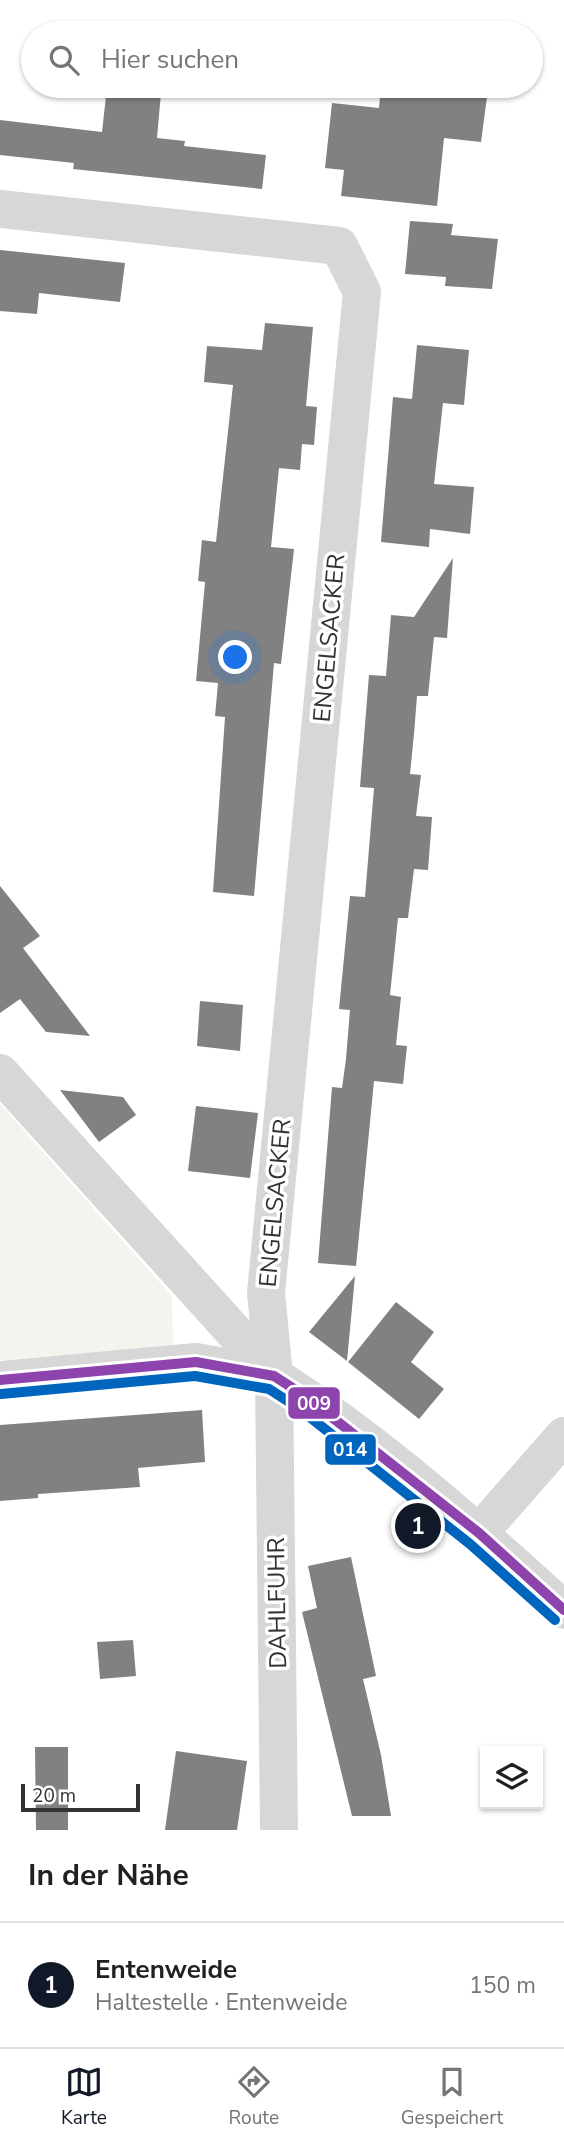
<!DOCTYPE html>
<html lang="de">
<head>
<meta charset="utf-8">
<style>
  :root { --surface:#fff; --page:#f6f6f6; --text:#202124; --muted:#757577; --line:#e0e0e0; --accent:#111827 }
  body { margin:0; font-family:"Nunito Sans",sans-serif; background:var(--page); color:var(--text) }
  .controls { position:absolute; right:21px; bottom:21px; display:grid; overflow:hidden; border-radius:0px; box-shadow:0 2px 5px #0004 }
  .controls button { width:63px; height:63px; display:grid; place-items:center; padding:0; border:0; border-bottom:2px solid var(--line); background:var(--surface); color:var(--text); font:35px sans-serif }
  .scale { position:absolute; left:21px; bottom:18px; width:119px; box-sizing:border-box; padding-left:7px; border:4px solid #333; border-top:0; font-size:19px; line-height:24px; white-space:nowrap; color:#333; -webkit-text-stroke:5px #fff; paint-order:stroke }
  .you { position:absolute; left:236px; top:658px; width:24px; height:24px; margin:-18px; border:5px solid #fff; border-radius:50%; background:#1a73e8; box-shadow:0 0 0 10px #1a73e833 }
  .badge { display:grid; place-items:center; width:46px; height:46px; border-radius:50%; background:var(--accent); color:#fff; font-size:23px; font-weight:700 }
  .pin { position:absolute; translate:-50% -50%; border:4px solid #fff; box-shadow:0 2px 7px #0006 }
  .list { margin:0; padding:0; list-style:none }
  h2 { display:flex; justify-content:space-between; align-items:center; height:91px; margin:0; padding:0 28px; font-size:30px }
  h2 small { font-size:23px; font-weight:400; color:var(--muted) }
  .list li { display:grid; grid-template-columns:46px 1fr auto; gap:21px; align-items:center; box-sizing:border-box; height:126px; padding:0 28px; border-top:2px solid var(--line) }
  .list b { display:block; font-size:26px; white-space:nowrap }
  .list p { margin:0; font-size:23px; white-space:nowrap; color:var(--muted) }
  .list em { font-size:23px; font-style:normal; color:var(--muted) }
  .icon { flex:none; width:38px; height:38px; fill:none; stroke:currentColor; stroke-width:2; stroke-linecap:round; stroke-linejoin:round }
  .map { position:relative; flex:none; width:564px; height:1830px; overflow:hidden }
  .search { position:absolute; background:var(--surface); box-shadow:0 2px 5px #0004; left:21px; right:21px; top:21px; height:77px; display:flex; align-items:center; gap:18px; box-sizing:border-box; padding:0 24px; border-radius:38px; color:var(--muted); font-size:26px }
  .sheet { height:217px; background:var(--surface) }
  nav { display:flex; justify-content:space-around; align-items:center; box-sizing:border-box; height:98px; border-top:2px solid var(--line); background:var(--surface); font-size:19px; color:var(--muted) }
  nav a { display:grid; justify-items:center; gap:4px }
  nav .on { color:var(--accent) }
  .map>svg:first-child { display:block }
  .green { fill:#f1f5ed }
  .building { fill:#818181 }
  .lines { fill:none; stroke-linecap:round; stroke-linejoin:round }
  .minor { stroke:#d7d7d7; stroke-width:38 }
  .bus-1-casing { stroke:#fff; stroke-width:16 }
  .bus-2-casing { stroke:#fff; stroke-width:16 }
  .bus-1 { stroke:#8e44ad; stroke-width:10 }
  .bus-2 { stroke:#0065bd; stroke-width:10 }
  .labels { text-anchor:middle; dominant-baseline:central; stroke-width:7; stroke-linejoin:round; paint-order:stroke }
  .street-label { font-size:24px; fill:#333; stroke:#fff }
  .line-badge { stroke:#fff; stroke-width:2.5 }
  .badge-label { font-size:19px; text-anchor:middle; font-weight:bold; fill:#fff }
</style>
</head>
<body>
<div class="map">
<svg width="564" height="1830" viewBox="0 0 564 1830">
  <rect width="100%" height="100%" fill="#fff"/>
  <path class="green" d="M 0,1104 L 172,1296 L 173,1347 L 0,1360 Z"/>
  <path class="building" d="M 381,86 L 487,97 L 481,142 L 444,138 L 437,206 L 341,196 L 344,170 L 325,168 L 332,103 L 379,108 Z
    M 107,87 L 161,93 L 157,138 L 185,141 L 184,146 L 266,155 L 262,189 L 73,169 L 74,163 L 0,155 L 0,120 L 102,132 Z
    M 410,221 L 453,224 L 451,235 L 498,239 L 492,289 L 445,286 L 446,277 L 405,274 Z
    M 0,250 L 125,263 L 120,302 L 39,293 L 37,314 L 0,311 Z
    M 265,323 L 313,327 L 306,406 L 317,407 L 314,445 L 302,444 L 300,470 L 279,468 L 271,547 L 294,549 L 281,664 L 274,663 L 254,896 L 213,892 L 225,717 L 215,716 L 218,683 L 196,681 L 205,582 L 198,581 L 202,540 L 216,542 L 233,385 L 204,382 L 207,346 L 262,350 Z
    M 417,345 L 469,350 L 464,405 L 443,403 L 434,484 L 474,487 L 470,534 L 430,529 L 429,547 L 381,542 L 393,397 L 412,399 Z
    M 453,558 L 447,638 L 434,637 L 428,696 L 417,696 L 414,734 L 410,774 L 421,775 L 416,816 L 432,817 L 428,870 L 414,869 L 408,918 L 398,918 L 390,995 L 401,997 L 396,1045 L 407,1046 L 403,1084 L 374,1081 L 356,1266 L 318,1263 L 332,1087 L 342,1088 L 346,1059 L 350,1010 L 339,1009 L 350,896 L 365,897 L 374,788 L 360,787 L 369,675 L 386,676 L 391,615 L 414,617 Z
    M 0,886 L 40,936 L 23,948 L 90,1036 L 46,1032 L 20,999 L 0,1013 Z
    M 200,1001 L 243,1005 L 240,1051 L 197,1046 Z
    M 60,1090 L 123,1097 L 136,1115 L 99,1142 Z
    M 196,1106 L 258,1113 L 250,1178 L 188,1171 Z
    M 355,1276 L 347,1361 L 309,1332 Z
    M 396,1302 L 434,1332 L 411,1362 L 444,1389 L 419,1419 L 348,1362 Z
    M 202,1410 L 205,1462 L 138,1468 L 140,1487 L 38,1494 L 38,1498 L 0,1501 L 0,1425 Z
    M 351,1557 L 376,1676 L 363,1679 L 381,1755 L 391,1816 L 352,1816 L 302,1612 L 317,1608 L 308,1566 Z
    M 133,1640 L 136,1676 L 100,1679 L 97,1642 Z
    M 35,1747 L 68,1747 L 68,1830 L 36,1830 Z
    M 176,1751 L 247,1761 L 237,1830 L 165,1830 Z"/>
  <g class="lines">
    <path class="minor" d="M 0,209 L 339,246 L 362,292 L 266,1293 L 274,1376 L 279,1830
      M 0,1073 L 274,1376 C 378,1442 473,1527 564,1610
      M 0,1380 L 196,1362 L 274,1376
      M 479,1533 L 564,1436"/>
    <defs>
      <path id="bus-1" d="M 0,1380 L 196,1362 L 274,1376 L 305,1396 L 479,1533 L 564,1610"/>
      <path id="bus-2" d="M 1,1394 L 195,1376 L 269,1389 L 297,1407 L 470,1544 L 555,1620"/>
    </defs>
    <use href="#bus-1" class="bus-1-casing"/>
    <use href="#bus-2" class="bus-2-casing"/>
    <use href="#bus-1" class="bus-1"/>
    <use href="#bus-2" class="bus-2"/>
  </g>
  <g class="labels">
    <g class="street-label">
      <text transform="translate(329 638) rotate(-85)">ENGELSACKER</text>
      <text transform="translate(275 1203) rotate(-85)">ENGELSACKER</text>
      <text transform="translate(277 1603) rotate(-91)">DAHLFUHR</text>
    </g>
  </g>
  <g class="line-badge">
    <rect x="287" y="1386" width="54" height="34" rx="7" fill="#8e44ad"/>
    <rect x="324" y="1433" width="53" height="33" rx="7" fill="#0065bd"/>
  </g>
  <g class="badge-label">
    <text x="314" y="1410">009</text>
    <text x="350" y="1456">014</text>
  </g>
</svg>
<div class="controls">
<button><svg class="icon" aria-label="layers" viewBox="0 0 24 24"><path d="M12 4l9 5-9 5-9-5zM3 14l9 5 9-5"/></svg></button>
</div>
<div class="scale">20 m</div>
<div class="you"></div>
<div class="pin badge" style="left:418px;top:1526px">1</div>
<div class="search"><svg class="icon" aria-label="search" viewBox="0 0 24 24"><circle cx="10" cy="10" r="6"/><path d="M15 15l6 6"/></svg>Hier suchen</div>
</div>
<section class="sheet">
<h2>In der Nähe<small></small></h2>
<ul class="list">
<li><span class="badge">1</span><div><b>Entenweide</b><p>Haltestelle · Entenweide</p></div><em>150 m</em></li>
</ul>
</section>
<nav>
<a class="on"><svg class="icon" aria-label="map" viewBox="0 0 24 24"><path d="M3 6l6-2 6 2 6-2v14l-6 2-6-2-6 2zM9 4v14M15 6v14"/></svg>Karte</a>
<a><svg class="icon" aria-label="directions" viewBox="0 0 24 24"><path d="M12 3l9 9-9 9-9-9zM9 14v-3h6M13 9l2 2-2 2"/></svg>Route</a>
<a><svg class="icon" aria-label="saved" viewBox="0 0 24 24"><path d="M7 4h10v16l-5-4-5 4z"/></svg>Gespeichert</a>
</nav>
</body>
</html>
